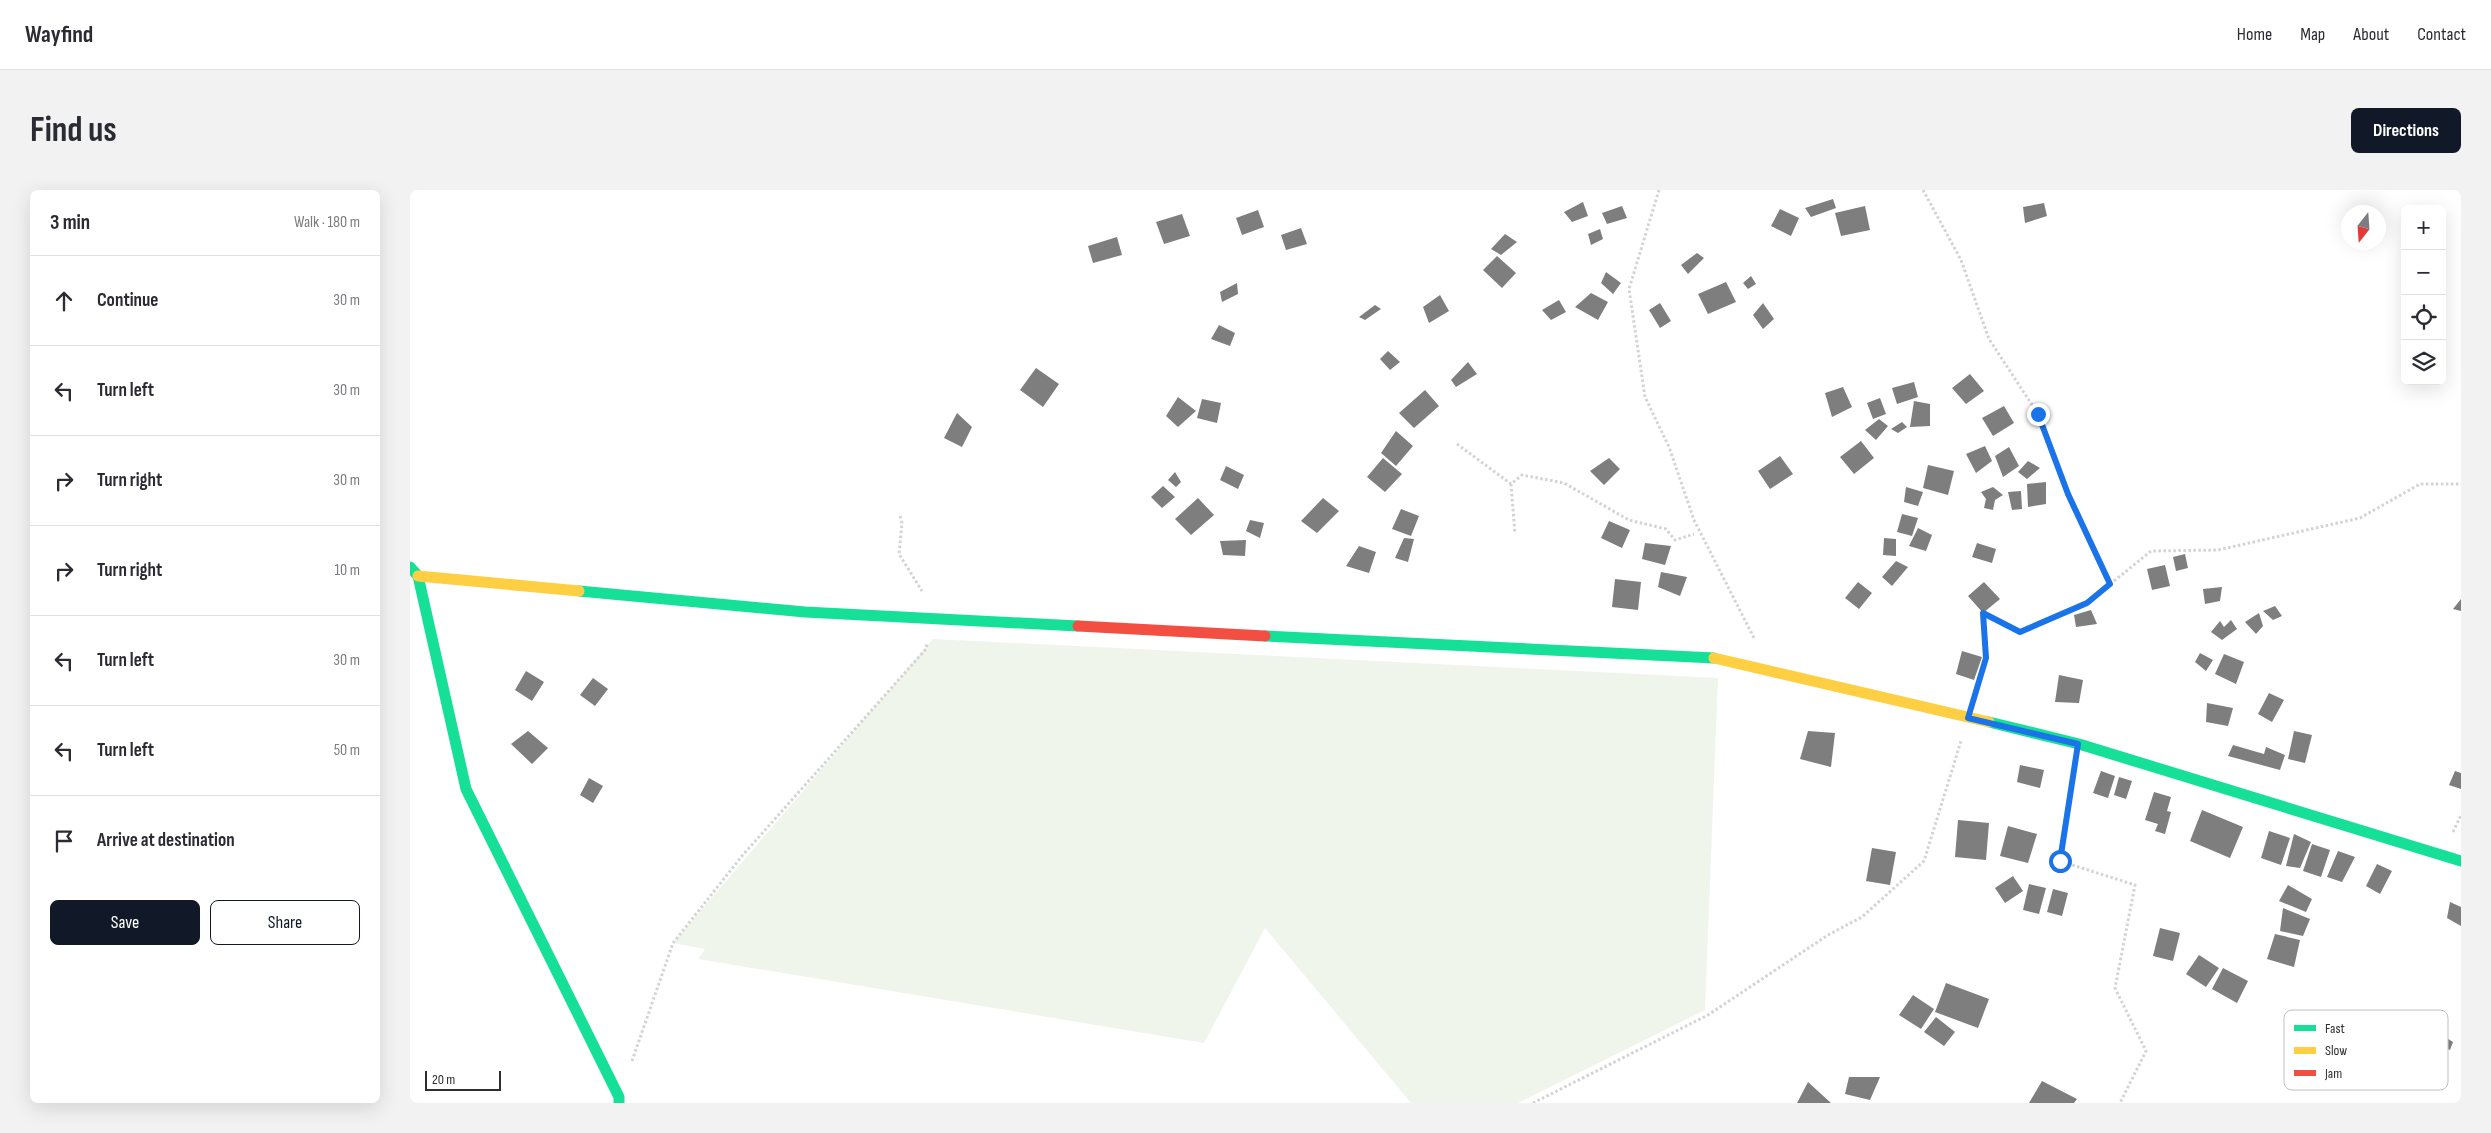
<!DOCTYPE html>
<html lang="en">
<head>
<meta charset="utf-8">
<style>
  :root { --surface:#fff; --page:#f2f2f3; --text:#2b2b33; --muted:#7c7c81; --line:#e1e1e2; --accent:#111827 }
  body { margin:0; font-family:"Sofia Sans Condensed",sans-serif; background:var(--page); color:var(--text) }
  .controls { position:absolute; right:15px; top:15px; display:grid; overflow:hidden; border-radius:8px; box-shadow:0 5px 20px #0002 }
  .controls button { width:45px; height:45px; display:grid; place-items:center; padding:0; border:0; border-bottom:1px solid var(--line); background:var(--surface); color:var(--text); font:25px sans-serif }
  .compass { position:absolute; left:1931px; top:15px; width:45px; height:45px; border-radius:50%; background:var(--surface); box-shadow:0 5px 20px #0002; rotate:197deg }
  .scale { position:absolute; left:15px; bottom:12px; width:76px; box-sizing:border-box; padding-left:5px; border:2px solid #2e2e2e; border-top:0; font-size:14px; line-height:18px; white-space:nowrap; color:#2e2e2e; -webkit-text-stroke:4px #fff; paint-order:stroke }
  .stop { position:absolute; width:15px; height:15px; margin:-11px; border:4px solid #1a73e8; border-radius:50%; background:#fff }
  .stop.end { background:#1a73e8; border-color:#fff; box-shadow:0 1px 5px #0008 }
  .list { margin:0; padding:0; list-style:none }
  h2 { display:flex; justify-content:space-between; align-items:center; height:65px; margin:0; padding:0 20px; font-size:21px }
  h2 small { font-size:16px; font-weight:400; color:var(--muted) }
  .list li { display:grid; grid-template-columns:32px 1fr auto; gap:15px; align-items:center; box-sizing:border-box; height:90px; padding:0 20px; border-top:1px solid var(--line) }
  .list b { display:block; font-size:19px; white-space:nowrap }
  .list em { font-size:16px; font-style:normal; color:var(--muted) }
  .actions { display:flex; gap:10px; padding:15px 20px }
  .actions a { flex:1; padding:11px 0; border:1px solid var(--accent); border-radius:8px; text-align:center; font-size:18px; color:var(--accent) }
  .actions .main { background:var(--accent); color:#fff }
  .icon { flex:none; width:28px; height:28px; fill:none; stroke:currentColor; stroke-width:2; stroke-linecap:round; stroke-linejoin:round }
  .map { position:relative; flex:none; width:2051px; height:913px; overflow:hidden; border-radius:8px }
  header { display:flex; align-items:center; gap:30px; box-sizing:border-box; height:70px; padding:0 25px; background:var(--surface); border-bottom:1px solid var(--line) }
  header strong { font-size:24px }
  nav { display:flex; gap:28px; margin-inline-start:auto; font-size:18px }
  .intro { display:flex; align-items:center; justify-content:space-between; box-sizing:border-box; height:120px; padding:0 30px }
  h1 { margin:0; font-size:35px }
  .button { padding:12px 22px; border-radius:8px; background:var(--accent); color:#fff; font-size:18px; font-weight:700 }
  main { display:flex; gap:30px; padding:0 30px }
  aside { flex:1; background:var(--surface); border-radius:8px; box-shadow:0 5px 20px #0002 }
  .map>svg:first-child { display:block }
  .green { fill:#f0f5eb }
  .building { fill:#7e7e7e }
  .lines { fill:none; stroke-linecap:round; stroke-linejoin:round }
  .path { stroke:#d3d3d3; stroke-width:3; stroke-dasharray:2.5 2.5; stroke-linecap:butt }
  .fast { stroke:#16e098; stroke-width:11 }
  .slow { stroke:#ffcf43; stroke-width:11 }
  .jam { stroke:#f24e42; stroke-width:11 }
  .route { stroke:#1a73e8; stroke-width:6 }
  .key { fill:#fff; stroke:#c0c0c0; stroke-width:1 }
  .key-label { font-size:14px; fill:#2e2e2e }
</style>
</head>
<body>
<header>
<strong>Wayfind</strong>
<nav><a>Home</a><a>Map</a><a>About</a><a>Contact</a></nav>
</header>
<div class="intro"><h1>Find us</h1><a class="button">Directions</a></div>
<main>
<aside>
<h2>3 min<small>Walk · 180 m</small></h2>
<ul class="list">
<li><svg class="icon" aria-label="ahead" viewBox="0 0 24 24"><path d="M12 20V5M6 11l6-6 6 6"/></svg><div><b>Continue</b></div><em>30 m</em></li>
<li><svg class="icon" aria-label="left" viewBox="0 0 24 24"><path d="M17 20v-9H6M10 6l-5 5 5 5"/></svg><div><b>Turn left</b></div><em>30 m</em></li>
<li><svg class="icon" aria-label="right" viewBox="0 0 24 24"><path d="M7 20v-9h11M14 6l5 5-5 5"/></svg><div><b>Turn right</b></div><em>30 m</em></li>
<li><svg class="icon" aria-label="right" viewBox="0 0 24 24"><path d="M7 20v-9h11M14 6l5 5-5 5"/></svg><div><b>Turn right</b></div><em>10 m</em></li>
<li><svg class="icon" aria-label="left" viewBox="0 0 24 24"><path d="M17 20v-9H6M10 6l-5 5 5 5"/></svg><div><b>Turn left</b></div><em>30 m</em></li>
<li><svg class="icon" aria-label="left" viewBox="0 0 24 24"><path d="M17 20v-9H6M10 6l-5 5 5 5"/></svg><div><b>Turn left</b></div><em>50 m</em></li>
<li><svg class="icon" aria-label="arrive" viewBox="0 0 24 24"><path d="M6 21V4h12l-3 4 3 4H6"/></svg><div><b>Arrive at destination</b></div></li>
</ul>
<div class="actions"><a class="main">Save</a><a>Share</a></div>
</aside>
<div class="map">
<svg width="2051" height="913" viewBox="0 0 2051 913">
  <rect width="100%" height="100%" fill="#fff"/>
  <path class="green" d="M 523,449 L 1308,488 L 1295,820 L 1108,913 L 1001,913 L 855,738 L 794,853 L 288,769 L 295,759 L 263,753 Z"/>
  <path class="building" d="M 1423,9 L 1426,18 L 1401,27 L 1395,18 Z
    M 1173,12 L 1178,26 L 1162,32 L 1154,22 Z
    M 1634,13 L 1637,26 L 1615,33 L 1613,17 Z
    M 1212,16 L 1217,28 L 1197,34 L 1192,23 Z
    M 1455,16 L 1460,40 L 1431,46 L 1425,23 Z
    M 1370,19 L 1389,28 L 1381,46 L 1361,36 Z
    M 848,20 L 854,37 L 832,45 L 826,28 Z
    M 772,24 L 780,46 L 754,54 L 746,32 Z
    M 891,38 L 897,54 L 876,60 L 871,45 Z
    M 1190,39 L 1193,49 L 1181,55 L 1178,44 Z
    M 1095,44 L 1107,52 L 1091,65 L 1081,59 Z
    M 707,47 L 712,65 L 683,73 L 678,56 Z
    M 1287,63 L 1294,68 L 1278,84 L 1271,75 Z
    M 1087,66 L 1106,83 L 1092,98 L 1073,80 Z
    M 1196,82 L 1211,93 L 1203,104 L 1191,93 Z
    M 1341,86 L 1346,94 L 1338,99 L 1333,93 Z
    M 1316,92 L 1326,112 L 1298,124 L 1288,104 Z
    M 827,93 L 828,104 L 812,112 L 810,102 Z
    M 1181,103 L 1198,112 L 1188,130 L 1165,117 Z
    M 1030,105 L 1039,121 L 1019,133 L 1013,117 Z
    M 1149,110 L 1156,122 L 1141,130 L 1132,120 Z
    M 1250,113 L 1261,131 L 1250,138 L 1239,120 Z
    M 1353,113 L 1364,129 L 1353,139 L 1343,125 Z
    M 965,115 L 971,119 L 955,130 L 949,127 Z
    M 809,135 L 825,143 L 820,156 L 801,149 Z
    M 978,161 L 990,172 L 980,180 L 970,169 Z
    M 1058,172 L 1067,184 L 1046,197 L 1041,190 Z
    M 626,178 L 649,194 L 633,217 L 610,200 Z
    M 1560,184 L 1574,201 L 1556,214 L 1542,198 Z
    M 1504,192 L 1508,207 L 1487,214 L 1482,198 Z
    M 1433,197 L 1442,217 L 1422,227 L 1415,203 Z
    M 1015,200 L 1029,216 L 1004,238 L 989,223 Z
    M 768,207 L 786,221 L 768,237 L 756,226 Z
    M 1470,208 L 1476,224 L 1463,229 L 1457,213 Z
    M 792,209 L 811,213 L 807,233 L 787,228 Z
    M 1504,211 L 1520,214 L 1520,236 L 1500,237 Z
    M 1594,216 L 1604,233 L 1583,246 L 1572,228 Z
    M 547,223 L 562,237 L 552,257 L 534,248 Z
    M 1469,229 L 1478,236 L 1466,250 L 1455,240 Z
    M 1492,232 L 1497,237 L 1488,243 L 1481,239 Z
    M 986,241 L 1003,256 L 986,276 L 971,263 Z
    M 1451,251 L 1464,268 L 1444,284 L 1430,267 Z
    M 1575,256 L 1582,271 L 1566,283 L 1556,264 Z
    M 1599,257 L 1609,276 L 1593,287 L 1585,266 Z
    M 1370,266 L 1383,284 L 1360,299 L 1348,281 Z
    M 973,268 L 992,284 L 975,302 L 957,287 Z
    M 1199,268 L 1210,279 L 1194,295 L 1180,281 Z
    M 1618,271 L 1630,278 L 1617,289 L 1608,282 Z
    M 1518,275 L 1544,281 L 1538,305 L 1513,298 Z
    M 816,276 L 834,285 L 828,299 L 810,290 Z
    M 765,282 L 771,292 L 766,297 L 758,290 Z
    M 1636,292 L 1636,314 L 1618,317 L 1617,294 Z
    M 753,296 L 765,307 L 752,318 L 741,307 Z
    M 1496,297 L 1513,302 L 1508,316 L 1494,312 Z
    M 1583,297 L 1593,305 L 1585,310 L 1583,320 L 1574,318 L 1576,309 L 1571,302 Z
    M 1611,301 L 1612,319 L 1602,320 L 1598,302 Z
    M 788,308 L 804,325 L 781,345 L 765,329 Z
    M 913,308 L 929,321 L 907,343 L 891,331 Z
    M 991,319 L 1009,326 L 1001,346 L 982,339 Z
    M 1492,324 L 1508,328 L 1502,346 L 1487,342 Z
    M 840,330 L 854,333 L 850,348 L 836,341 Z
    M 1199,331 L 1220,340 L 1212,358 L 1191,348 Z
    M 1508,338 L 1522,345 L 1516,361 L 1499,356 Z
    M 994,348 L 1004,349 L 998,372 L 985,368 Z
    M 1474,348 L 1486,349 L 1486,366 L 1473,365 Z
    M 836,350 L 835,366 L 813,365 L 810,351 Z
    M 1235,353 L 1261,356 L 1255,375 L 1232,369 Z
    M 1567,353 L 1586,359 L 1582,373 L 1562,367 Z
    M 949,356 L 966,362 L 959,383 L 936,376 Z
    M 1775,364 L 1778,378 L 1766,381 L 1763,367 Z
    M 1486,371 L 1498,377 L 1482,396 L 1472,387 Z
    M 1755,375 L 1760,396 L 1742,400 L 1737,379 Z
    M 1251,382 L 1277,387 L 1270,406 L 1248,397 Z
    M 1205,389 L 1231,392 L 1228,420 L 1202,417 Z
    M 1448,392 L 1462,403 L 1449,419 L 1435,408 Z
    M 1574,392 L 1590,409 L 1573,423 L 1558,406 Z
    M 1812,397 L 1810,411 L 1795,414 L 1793,399 Z
    M 2051,409 L 2051,421 L 2043,419 Z
    M 1865,416 L 1872,426 L 1863,430 L 1853,421 Z
    M 1681,420 L 1687,434 L 1666,437 L 1664,425 Z
    M 1849,423 L 1853,436 L 1846,444 L 1835,432 Z
    M 1821,430 L 1827,439 L 1812,450 L 1801,442 L 1810,431 L 1814,437 Z
    M 1552,461 L 1572,467 L 1564,490 L 1546,484 Z
    M 1790,463 L 1803,470 L 1796,481 L 1785,472 Z
    M 1814,464 L 1834,472 L 1826,494 L 1805,484 Z
    M 116,481 L 134,492 L 122,511 L 105,500 Z
    M 1649,485 L 1673,490 L 1669,513 L 1645,512 Z
    M 183,488 L 198,499 L 185,516 L 170,505 Z
    M 1859,503 L 1874,510 L 1862,532 L 1848,524 Z
    M 1797,513 L 1823,518 L 1818,536 L 1796,532 Z
    M 118,541 L 138,558 L 122,574 L 101,554 Z
    M 1398,541 L 1425,543 L 1421,577 L 1390,569 Z
    M 1884,541 L 1902,545 L 1895,573 L 1878,569 Z
    M 1823,555 L 1854,564 L 1856,557 L 1875,565 L 1870,580 L 1818,566 Z
    M 1610,575 L 1634,580 L 1630,598 L 1607,592 Z
    M 1691,581 L 1705,586 L 1698,608 L 1683,603 Z
    M 2045,581 L 2051,583 L 2051,599 L 2039,595 Z
    M 1709,587 L 1722,591 L 1716,609 L 1704,605 Z
    M 179,588 L 193,596 L 183,613 L 170,605 Z
    M 1744,602 L 1761,607 L 1757,621 L 1761,622 L 1755,644 L 1745,641 L 1748,634 L 1735,630 Z
    M 1792,620 L 1833,637 L 1820,668 L 1780,651 Z
    M 1548,630 L 1579,633 L 1576,670 L 1545,667 Z
    M 1598,636 L 1627,644 L 1618,673 L 1590,666 Z
    M 1859,641 L 1880,648 L 1871,675 L 1851,668 Z
    M 1884,644 L 1901,652 L 1890,678 L 1876,676 Z
    M 1902,654 L 1920,660 L 1911,687 L 1893,681 Z
    M 1462,658 L 1486,662 L 1480,695 L 1456,691 Z
    M 1928,661 L 1945,667 L 1932,692 L 1917,687 Z
    M 1967,674 L 1982,681 L 1970,704 L 1956,696 Z
    M 1603,686 L 1613,701 L 1595,713 L 1585,698 Z
    M 1619,694 L 1636,698 L 1629,724 L 1613,720 Z
    M 1878,695 L 1902,709 L 1896,722 L 1869,711 Z
    M 1643,699 L 1658,703 L 1652,726 L 1637,722 Z
    M 2040,712 L 2051,717 L 2051,736 L 2037,728 Z
    M 1873,718 L 1900,729 L 1893,746 L 1870,741 Z
    M 1750,738 L 1770,743 L 1763,771 L 1743,766 Z
    M 1865,744 L 1890,750 L 1884,777 L 1857,769 Z
    M 1789,765 L 1809,778 L 1796,797 L 1776,784 Z
    M 1813,778 L 1838,791 L 1827,813 L 1802,799 Z
    M 1536,793 L 1579,809 L 1568,838 L 1525,822 Z
    M 1503,805 L 1524,819 L 1511,839 L 1489,825 Z
    M 1526,827 L 1545,842 L 1534,856 L 1514,842 Z
    M 2032,845 L 2043,852 L 2040,860 L 2029,855 Z
    M 1439,887 L 1470,887 L 1460,910 L 1435,904 Z
    M 1632,891 L 1667,909 L 1664,913 L 1619,913 Z
    M 1398,892 L 1421,913 L 1387,913 Z"/>
  <g class="lines">
    <path class="path" d="M 1249,0 L 1219,99 L 1235,207 L 1259,257 L 1284,330 L 1344,448
      M 1513,0 L 1551,70 L 1579,149 L 1628,224 L 1658,304 L 1700,394
      M 1047,254 L 1101,294 L 1112,285 L 1154,293 L 1219,330 L 1256,339 L 1265,350 L 1284,344
      M 1101,294 L 1105,344
      M 490,326 L 492,333 L 489,364 L 512,401
      M 1566,502 L 1576,468 L 1573,423 L 1610,442 L 1677,413 L 1741,361 L 1808,360 L 1950,328 L 2010,294 L 2051,294
      M 1664,580 L 1650,671 L 1725,695 L 1705,798 L 1736,861 L 1710,913
      M 2043,642 L 2051,625
      M 222,871 L 263,753 L 332,666 L 516,459 L 517,453
      M 1123,913 L 1298,825 L 1418,745 L 1452,727 L 1514,671 L 1551,551"/>
    <path class="fast" d="M 0,377 L 8,386 L 56,599 L 209,907 L 209,913
      M 169,401 L 395,422 L 668,436
      M 855,446 L 1304,468
      M 1579,532 L 1669,554 L 2051,671"/>
    <path class="slow" d="M 8,386 L 169,401
      M 1304,468 L 1579,532"/>
    <path class="jam" d="M 668,436 L 855,446"/>
  </g>
  <g class="lines">
    <path class="route" d="M 1628,224 L 1658,304 L 1700,394 L 1677,413 L 1610,442 L 1573,423 L 1576,468 L 1558,528 L 1668,554 L 1650,671"/>
  </g>
  <rect x="1874" y="820" width="164" height="80" rx="8" class="key"/>
  <rect x="1884" y="835" width="22" height="6" fill="#16e098"/>
  <rect x="1884" y="857" width="22" height="7" fill="#ffcf43"/>
  <rect x="1884" y="880" width="22" height="6" fill="#f24e42"/>
  <g class="key-label">
    <text x="1915" y="843">Fast</text>
    <text x="1915" y="865">Slow</text>
    <text x="1915" y="888">Jam</text>
  </g>
</svg>
<div class="controls">
<button>+</button>
<button>−</button>
<button><svg class="icon" aria-label="locate" viewBox="0 0 24 24"><circle cx="12" cy="12" r="6"/><path d="M12 2v4M12 18v4M2 12h4M18 12h4"/></svg></button>
<button><svg class="icon" aria-label="layers" viewBox="0 0 24 24"><path d="M12 4l9 5-9 5-9-5zM3 14l9 5 9-5"/></svg></button>
</div>
<svg class="compass" viewBox="-18 -18 36 36"><path d="M0-13l5 13h-10z" fill="#e53935"/><path d="M0 13l5-13h-10z" fill="#7c7c81"/></svg>
<div class="scale">20 m</div>
<div class="stop" style="left:1650px;top:671px"></div>
<div class="stop end" style="left:1628px;top:224px"></div>
</div>
</main>
</body>
</html>
